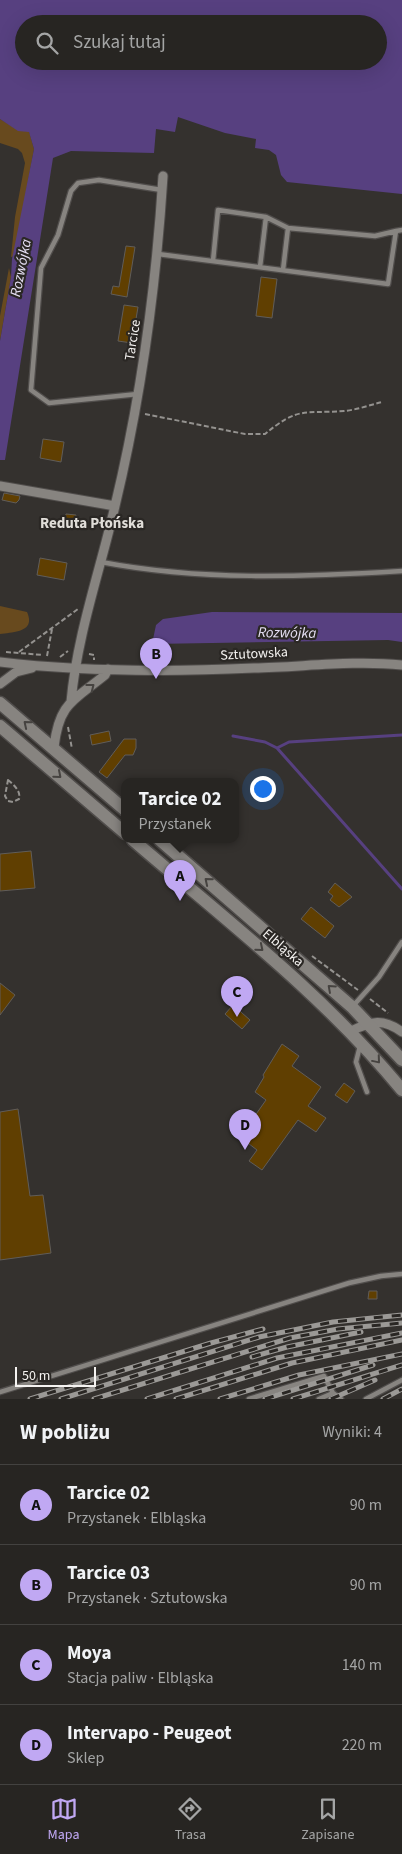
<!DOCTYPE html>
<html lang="pl">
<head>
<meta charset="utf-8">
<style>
  :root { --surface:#272522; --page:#2f2d2a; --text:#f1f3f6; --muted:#a4a5a5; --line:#434240; --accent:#c0a8f3 }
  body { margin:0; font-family:"Source Sans 3",sans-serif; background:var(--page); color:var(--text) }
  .scale { position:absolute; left:15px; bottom:12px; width:81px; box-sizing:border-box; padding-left:5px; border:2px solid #f5f3f1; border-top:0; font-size:14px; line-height:18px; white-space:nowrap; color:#f5f3f1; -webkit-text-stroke:4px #2a2724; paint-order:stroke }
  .you { position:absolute; left:262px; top:788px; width:18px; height:18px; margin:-12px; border:4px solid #fff; border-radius:50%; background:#1a73e8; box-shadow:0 0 0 8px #1a73e833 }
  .badge { display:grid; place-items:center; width:32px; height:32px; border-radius:50%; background:var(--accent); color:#111; font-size:16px; font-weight:700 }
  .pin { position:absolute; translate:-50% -41px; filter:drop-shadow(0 1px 2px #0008) }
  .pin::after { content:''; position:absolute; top:26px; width:18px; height:15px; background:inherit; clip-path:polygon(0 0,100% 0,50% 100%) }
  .popup { position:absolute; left:121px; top:778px; width:118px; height:65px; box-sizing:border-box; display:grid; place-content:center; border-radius:10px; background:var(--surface); filter:drop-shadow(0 1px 4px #0005); font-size:16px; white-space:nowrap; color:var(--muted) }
  .popup b { font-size:19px; color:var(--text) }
  .popup::after { content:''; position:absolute; left:50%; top:100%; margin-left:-10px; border:10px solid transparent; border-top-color:var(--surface) }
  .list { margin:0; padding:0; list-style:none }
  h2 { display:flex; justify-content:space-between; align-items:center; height:65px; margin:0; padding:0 20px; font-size:21px }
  h2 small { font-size:16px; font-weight:400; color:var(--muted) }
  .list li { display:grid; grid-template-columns:32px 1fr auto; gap:15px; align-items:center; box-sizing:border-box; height:80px; padding:0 20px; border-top:1px solid var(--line) }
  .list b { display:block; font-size:19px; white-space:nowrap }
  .list p { margin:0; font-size:16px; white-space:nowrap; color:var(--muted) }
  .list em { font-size:16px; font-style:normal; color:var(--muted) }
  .icon { flex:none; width:28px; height:28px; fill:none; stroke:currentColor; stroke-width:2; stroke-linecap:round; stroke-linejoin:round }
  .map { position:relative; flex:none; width:402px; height:1399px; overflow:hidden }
  .search { position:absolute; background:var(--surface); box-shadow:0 5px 20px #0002; left:15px; right:15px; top:15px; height:55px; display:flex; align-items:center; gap:12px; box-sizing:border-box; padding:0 18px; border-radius:28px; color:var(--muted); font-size:19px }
  .sheet { height:385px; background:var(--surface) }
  nav { display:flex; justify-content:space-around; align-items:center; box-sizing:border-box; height:70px; border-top:1px solid var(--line); background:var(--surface); font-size:14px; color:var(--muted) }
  nav a { display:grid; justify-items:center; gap:2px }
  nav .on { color:var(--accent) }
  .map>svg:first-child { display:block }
  .green { fill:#684a1e }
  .water { fill:#574080; fill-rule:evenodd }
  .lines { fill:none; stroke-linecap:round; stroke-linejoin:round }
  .stream { stroke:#574080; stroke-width:3 }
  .building { fill:#603f01; stroke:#605d5a }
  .lane-casing { stroke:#504d4b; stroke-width:7 }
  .street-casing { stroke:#504d4b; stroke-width:11 }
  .secondary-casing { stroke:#504d4b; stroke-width:15 }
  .path { stroke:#94928f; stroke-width:2; stroke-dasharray:5 2.5; stroke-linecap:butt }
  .lane { stroke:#878480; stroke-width:4.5 }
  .street { stroke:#878480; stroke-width:9 }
  .secondary { stroke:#878480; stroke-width:12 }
  .rail-casing { stroke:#9b9996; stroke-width:5 }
  .rail { stroke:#2a2724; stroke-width:3; stroke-dasharray:9; stroke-linecap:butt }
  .oneway { stroke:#464340 }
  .labels { text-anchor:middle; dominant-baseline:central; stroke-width:4.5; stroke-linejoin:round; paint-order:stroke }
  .street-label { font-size:14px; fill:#f5f3f1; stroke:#2a2724 }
  .water-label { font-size:15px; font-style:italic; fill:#e5dff3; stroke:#2a2724 }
  .neighbourhood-label { font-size:15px; font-weight:bold; fill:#e0ddd8; stroke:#2a2724 }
</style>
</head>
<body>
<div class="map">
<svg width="402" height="1399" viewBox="0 0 402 1399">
  <rect width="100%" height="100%" fill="#34312e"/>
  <path class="green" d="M 0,119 L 18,130 L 29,131 L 34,149 L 14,256 L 11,257 L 15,217 L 25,163 L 22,153 L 18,149 L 0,143 Z
    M 9,268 L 11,277 L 0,341 L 0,316 Z
    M 0,606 L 27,612 C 36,632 14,632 0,634 Z"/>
  <path class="water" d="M 0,0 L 402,0 L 402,194 L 287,182 L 281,175 L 276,155 L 269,150 L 255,148 L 256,139 L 225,133 L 178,117 L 175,132 L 156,129 L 154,153 L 71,151 L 53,158 L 5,460 L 0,460 L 0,341 L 11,277 L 12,259 L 34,149 L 29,132 L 18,131 L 0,119 ZM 24,24 L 378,24 L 378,61 L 24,61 Z
    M 212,612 L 402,613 L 402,642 L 388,640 L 152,644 L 156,625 L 163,619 Z"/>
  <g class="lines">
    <path class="stream" d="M 233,736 L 265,742 L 277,748 L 289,742 L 402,735
      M 277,748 L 402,889"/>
  </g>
  <path class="building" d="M 126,246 L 135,247 L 127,297 L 111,294 L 113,286 L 119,287 Z
    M 261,277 L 277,279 L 272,318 L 256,316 Z
    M 124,305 L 138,307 L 132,343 L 118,341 Z
    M 43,439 L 64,442 L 61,462 L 40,458 Z
    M 4,493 L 20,496 L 19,500 L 16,503 L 2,500 Z
    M 66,514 L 76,515 L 74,525 L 64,524 Z
    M 40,558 L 67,563 L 64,580 L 37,575 Z
    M 109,731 L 111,741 L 92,745 L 90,735 Z
    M 124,739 L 136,739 L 136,748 L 133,755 L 125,755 L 107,778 L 99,772 Z
    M 31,851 L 35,888 L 0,891 L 0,854 Z
    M 335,883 L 352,897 L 339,907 L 330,900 L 333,896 L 328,892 Z
    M 311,907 L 334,926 L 325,938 L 301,919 Z
    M 0,983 L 15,995 L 0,1015 Z
    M 233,1005 L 250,1020 L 242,1029 L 225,1014 Z
    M 282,1044 L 299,1056 L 292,1066 L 321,1087 L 308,1106 L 326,1118 L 316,1132 L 298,1120 L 262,1170 L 249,1161 L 257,1150 L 240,1137 L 266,1100 L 255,1092 L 264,1077 L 263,1075 Z
    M 344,1083 L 355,1091 L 347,1103 L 335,1095 Z
    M 18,1109 L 30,1196 L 43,1195 L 51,1253 L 0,1260 L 0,1112 Z
    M 369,1291 L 377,1291 L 377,1299 L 368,1299 Z"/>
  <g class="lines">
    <defs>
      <path id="lane" d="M 266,217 L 288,228
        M 158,254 L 388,284 L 396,231 L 402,230
        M 213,261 L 218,210 L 266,217 L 260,267
        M 283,270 L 288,228 L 375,236 L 396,231
        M 138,394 L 49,403 L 31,390 L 41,268 L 58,235 L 71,191 L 78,183 L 99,180 L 162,190
        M 101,562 C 201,581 301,577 402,571
        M 353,1006 L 379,977 L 402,942
        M 360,1046 L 356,1062 L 367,1092
        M 0,1392 L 349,1283 L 381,1276 L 402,1274
        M 249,1399 L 324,1376 L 333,1393 L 341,1399
        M 319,1399 L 333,1393
        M 366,1399 L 402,1380"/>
      <path id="street" d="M 0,486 L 115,506
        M 0,662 C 84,672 169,672 254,668 C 303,667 353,660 402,665
        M 0,684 L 16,672 L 32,668
        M 71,702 C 77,635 100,571 115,506 C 141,398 156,288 163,176
        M 54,747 C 59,703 73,701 105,675 L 108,669
        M 351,1031 C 372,1021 383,1018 402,1032"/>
      <path id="secondary" d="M 0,703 L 125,810
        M 0,726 L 125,833
        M 133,840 C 226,920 324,995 402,1090
        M 160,840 L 352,1007 L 402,1060"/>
    </defs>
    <use href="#lane" class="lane-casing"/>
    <use href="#street" class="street-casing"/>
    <use href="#secondary" class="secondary-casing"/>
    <path class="path" d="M 145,414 L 245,434 L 265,434 C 299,406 304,414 344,411 C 356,410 370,405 382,402
      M 6,652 L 43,655
      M 19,652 L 78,609
      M 89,654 L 94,655 L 94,660
      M 47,656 L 52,629
      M 60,657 L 68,651
      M 68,727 L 72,749
      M 8,780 C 14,785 21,791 19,799 L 13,802 L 8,801 L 5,796 Z
      M 312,956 L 358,990
      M 370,999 L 388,1013"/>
    <use href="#lane" class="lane"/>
    <use href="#street" class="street"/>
    <use href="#secondary" class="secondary"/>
    <defs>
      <path id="rail" d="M 252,1357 L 287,1347 L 361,1332
        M 30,1399 L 211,1343 L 263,1329
        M 61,1399 L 259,1337 L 333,1322 L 402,1315
        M 94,1399 L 290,1338 L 338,1329 L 402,1323
        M 147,1399 L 277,1358 L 402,1333
        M 176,1399 L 292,1363 L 402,1340
        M 220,1399 L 299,1375 L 402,1354
        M 265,1399 L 373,1365
        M 293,1399 L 402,1365
        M 331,1399 L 375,1380
        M 383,1399 L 402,1389"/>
    </defs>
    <use href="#rail" class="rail-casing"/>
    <use href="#rail" class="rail"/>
  </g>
  <defs><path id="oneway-chevron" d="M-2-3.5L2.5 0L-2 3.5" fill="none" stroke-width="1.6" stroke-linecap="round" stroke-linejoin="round" transform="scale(1.25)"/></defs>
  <g class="oneway">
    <use href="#oneway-chevron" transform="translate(91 687) rotate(-38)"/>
    <use href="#oneway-chevron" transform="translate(27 724) rotate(-140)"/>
    <use href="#oneway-chevron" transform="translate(58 775) rotate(41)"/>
    <use href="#oneway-chevron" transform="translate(208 881) rotate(-140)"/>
    <use href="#oneway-chevron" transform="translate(260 948) rotate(40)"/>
    <use href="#oneway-chevron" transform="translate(331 988) rotate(-138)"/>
    <use href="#oneway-chevron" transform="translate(377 1060) rotate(50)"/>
  </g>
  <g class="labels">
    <g class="street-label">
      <text transform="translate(133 340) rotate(-81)">Tarcice</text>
      <text transform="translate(254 654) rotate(-3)">Sztutowska</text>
      <text transform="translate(283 948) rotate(41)">Elbląska</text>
    </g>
    <g class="water-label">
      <text transform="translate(21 268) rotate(-79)">Rozwójka</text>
      <text transform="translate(287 633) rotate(1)">Rozwójka</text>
    </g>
    <g class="neighbourhood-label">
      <text x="92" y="523">Reduta Płońska</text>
    </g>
  </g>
</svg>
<div class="scale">50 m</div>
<div class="you"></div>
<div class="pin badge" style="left:180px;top:901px">A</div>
<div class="popup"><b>Tarcice 02</b>Przystanek</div>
<div class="pin badge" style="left:156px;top:679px">B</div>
<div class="pin badge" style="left:237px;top:1017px">C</div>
<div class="pin badge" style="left:245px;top:1150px">D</div>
<div class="search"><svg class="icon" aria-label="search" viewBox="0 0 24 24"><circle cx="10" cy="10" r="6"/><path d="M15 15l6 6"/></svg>Szukaj tutaj</div>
</div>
<section class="sheet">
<h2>W pobliżu<small>Wyniki: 4</small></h2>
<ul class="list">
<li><span class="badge">A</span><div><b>Tarcice 02</b><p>Przystanek · Elbląska</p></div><em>90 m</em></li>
<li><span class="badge">B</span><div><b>Tarcice 03</b><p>Przystanek · Sztutowska</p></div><em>90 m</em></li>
<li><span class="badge">C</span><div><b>Moya</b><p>Stacja paliw · Elbląska</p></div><em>140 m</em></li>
<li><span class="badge">D</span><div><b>Intervapo - Peugeot</b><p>Sklep</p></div><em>220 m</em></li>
</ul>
</section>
<nav>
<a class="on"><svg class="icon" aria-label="map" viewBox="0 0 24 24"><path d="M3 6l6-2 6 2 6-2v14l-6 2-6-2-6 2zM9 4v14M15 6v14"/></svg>Mapa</a>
<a><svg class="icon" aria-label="directions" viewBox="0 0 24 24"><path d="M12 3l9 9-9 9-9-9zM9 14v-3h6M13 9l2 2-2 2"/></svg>Trasa</a>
<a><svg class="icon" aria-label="saved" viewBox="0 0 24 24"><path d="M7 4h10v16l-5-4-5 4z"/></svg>Zapisane</a>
</nav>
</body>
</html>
